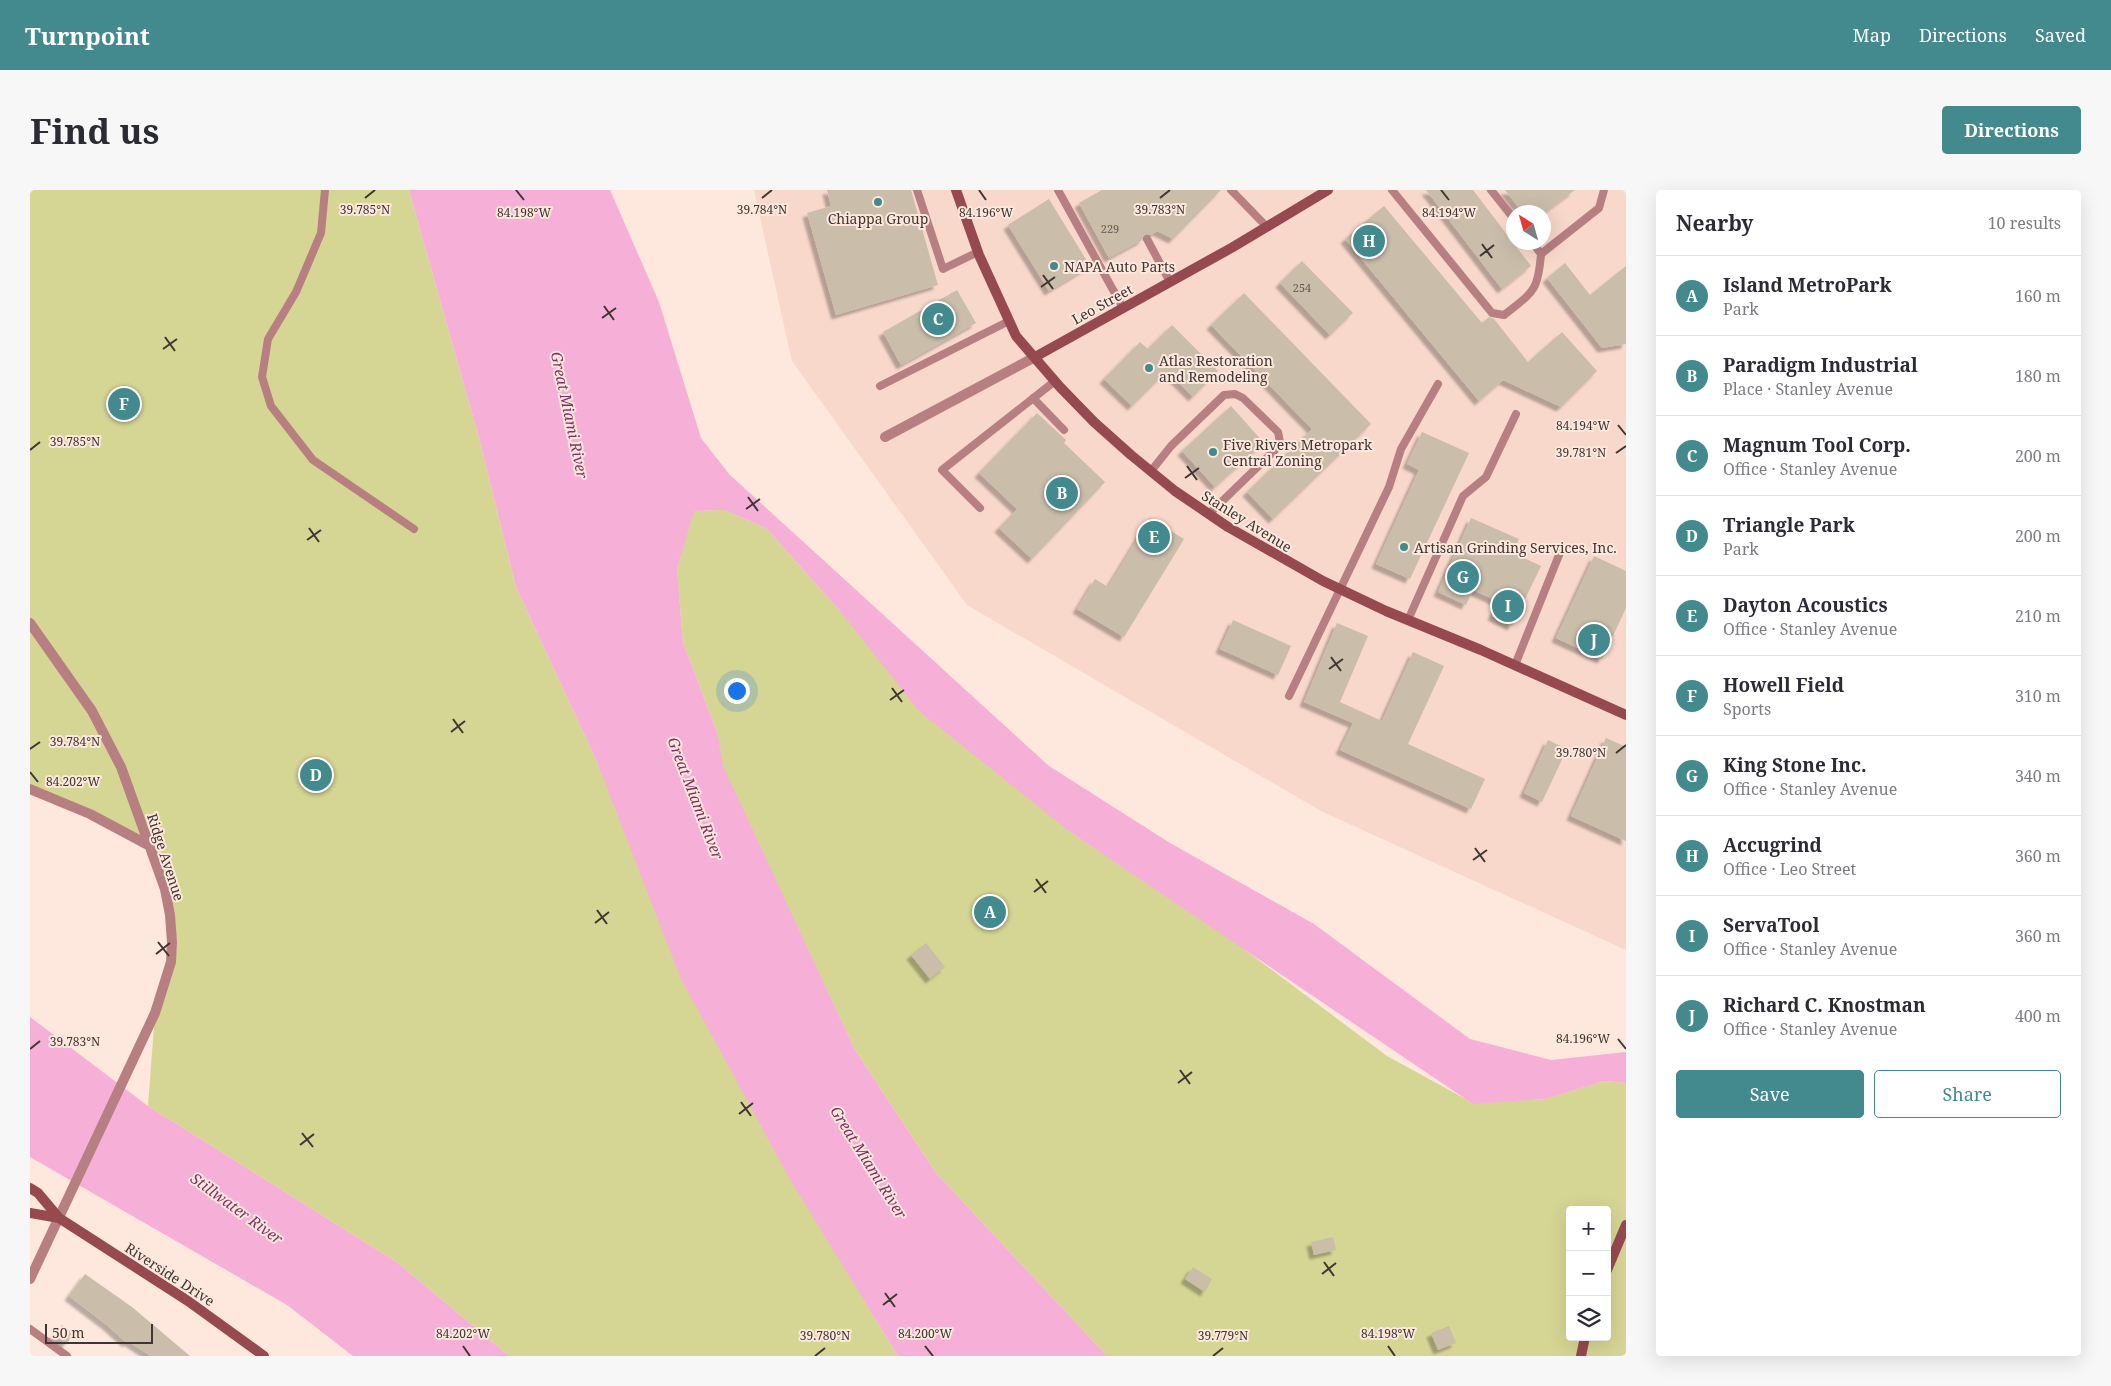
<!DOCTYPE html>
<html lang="en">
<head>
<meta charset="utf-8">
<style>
  :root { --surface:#fff; --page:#f7f7f7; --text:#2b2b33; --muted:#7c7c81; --line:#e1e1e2; --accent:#428a8e }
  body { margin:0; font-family:"Noto Serif",serif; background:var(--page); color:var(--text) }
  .controls { position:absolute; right:15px; bottom:15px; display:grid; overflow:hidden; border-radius:5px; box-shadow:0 5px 20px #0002 }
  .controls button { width:45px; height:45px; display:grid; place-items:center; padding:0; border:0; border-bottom:1px solid var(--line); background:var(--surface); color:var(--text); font:25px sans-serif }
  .compass { position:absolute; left:1476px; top:15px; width:45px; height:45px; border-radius:50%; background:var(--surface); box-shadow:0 5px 20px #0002; rotate:323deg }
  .scale { position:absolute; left:15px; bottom:12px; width:108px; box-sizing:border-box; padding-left:5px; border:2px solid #3f3632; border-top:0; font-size:14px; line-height:18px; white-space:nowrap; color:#3f3632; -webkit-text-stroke:4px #fee7dc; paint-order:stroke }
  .you { position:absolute; left:706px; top:500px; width:18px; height:18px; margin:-12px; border:4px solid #fff; border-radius:50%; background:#1a73e8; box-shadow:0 0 0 8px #1a73e833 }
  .badge { display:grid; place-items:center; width:32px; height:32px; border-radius:50%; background:var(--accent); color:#fff; font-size:16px; font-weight:700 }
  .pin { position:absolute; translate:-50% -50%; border:2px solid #fff; box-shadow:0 1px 5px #0006 }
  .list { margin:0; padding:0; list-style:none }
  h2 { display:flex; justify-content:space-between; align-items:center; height:65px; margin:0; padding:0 20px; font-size:21px }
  h2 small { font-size:16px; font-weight:400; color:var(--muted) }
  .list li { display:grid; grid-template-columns:32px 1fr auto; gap:15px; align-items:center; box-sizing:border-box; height:80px; padding:0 20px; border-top:1px solid var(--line) }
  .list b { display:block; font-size:19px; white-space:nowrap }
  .list p { margin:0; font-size:16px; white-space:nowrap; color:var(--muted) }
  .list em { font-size:16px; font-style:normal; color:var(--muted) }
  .actions { display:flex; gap:10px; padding:15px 20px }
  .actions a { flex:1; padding:11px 0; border:1px solid var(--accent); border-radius:5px; text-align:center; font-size:18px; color:var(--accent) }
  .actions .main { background:var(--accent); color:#fff }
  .icon { flex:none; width:28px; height:28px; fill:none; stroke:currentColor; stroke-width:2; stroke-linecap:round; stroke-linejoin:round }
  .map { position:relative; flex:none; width:1596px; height:1166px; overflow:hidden; border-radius:5px }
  header { display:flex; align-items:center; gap:30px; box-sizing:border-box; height:70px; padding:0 25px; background:var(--accent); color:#fff }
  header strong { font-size:24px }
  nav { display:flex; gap:28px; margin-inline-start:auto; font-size:18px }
  .intro { display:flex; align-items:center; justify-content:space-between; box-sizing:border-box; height:120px; padding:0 30px }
  h1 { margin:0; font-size:35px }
  .button { padding:12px 22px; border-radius:5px; background:var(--accent); color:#fff; font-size:18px; font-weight:700 }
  main { display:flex; gap:30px; padding:0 30px }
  aside { flex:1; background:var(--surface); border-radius:5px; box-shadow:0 5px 20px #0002 }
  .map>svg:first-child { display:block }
  .built { fill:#f7d8ca; fill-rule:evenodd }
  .green { fill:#d5d594; fill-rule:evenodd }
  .water { fill:#f6b0d7 }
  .building { fill:#cabdaa; filter:url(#shadow) }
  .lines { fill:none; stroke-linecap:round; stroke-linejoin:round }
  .lane { stroke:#b77f82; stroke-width:8 }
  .street { stroke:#b77f82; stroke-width:10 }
  .secondary { stroke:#974950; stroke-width:10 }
  .ticks { fill:none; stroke:#3f3632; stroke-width:2 }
  .poi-dot { fill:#428a8e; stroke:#fee7dc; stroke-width:2 }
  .labels { text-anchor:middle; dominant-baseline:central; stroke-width:4; stroke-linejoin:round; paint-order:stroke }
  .number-label { font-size:11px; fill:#625850 }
  .poi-label { font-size:14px; fill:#3f3632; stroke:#fee7dc; text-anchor:start }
  .street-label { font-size:14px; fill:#3f3632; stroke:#fee7dc }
  .water-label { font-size:15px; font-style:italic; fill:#7e2f61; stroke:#fee7dc }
  .ticks-label { font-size:12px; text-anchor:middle; fill:#3f3632; stroke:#fee7dc; stroke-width:4; stroke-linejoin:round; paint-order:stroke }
</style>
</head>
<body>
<header>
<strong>Turnpoint</strong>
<nav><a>Map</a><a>Directions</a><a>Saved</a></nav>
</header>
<div class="intro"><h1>Find us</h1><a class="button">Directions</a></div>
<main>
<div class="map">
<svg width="1596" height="1166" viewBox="0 0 1596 1166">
  <defs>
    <filter id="shadow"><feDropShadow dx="-4.5" dy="4.5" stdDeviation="1" flood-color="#0004"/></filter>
  </defs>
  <rect width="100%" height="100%" fill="#fee7dc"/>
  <path class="built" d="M 724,0 L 1596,0 L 1596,760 L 1291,621 L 937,415 L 762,171 ZM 1484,22 L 1514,22 L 1514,52 L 1484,52 Z"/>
  <path class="green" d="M 0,0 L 379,0 L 449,248 L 486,397 L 567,572 L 846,1130 L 868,1166 L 479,1166 L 368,1073 L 118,916 L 125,823 L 142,752 L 120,656 L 0,599 Z
    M 694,320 L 736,338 L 810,421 L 1040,642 L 1199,748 L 1357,866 L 1443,913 L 1515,909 L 1575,891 L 1596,893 L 1596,1166 L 1077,1166 L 906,983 L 825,860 L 692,576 L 688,545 L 653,452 L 647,379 L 663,321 ZM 1540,1020 L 1577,1020 L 1577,1147 L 1540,1147 Z"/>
  <path class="water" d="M 379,0 L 580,0 L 629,112 L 671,248 L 699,284 L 1019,576 L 1140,653 L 1284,734 L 1440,849 L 1521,870 L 1596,862 L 1596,893 L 1575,891 L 1515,909 L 1443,914 L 1040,642 L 889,521 L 810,421 L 736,338 L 694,320 L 664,321 L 647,379 L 653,452 L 688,545 L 693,576 L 825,860 L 906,983 L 1077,1166 L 868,1166 L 761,991 L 651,789 L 567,572 L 486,397 L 449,248 Z
    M 0,827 L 118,916 L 368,1073 L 479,1166 L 323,1166 L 257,1115 L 0,967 Z"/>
  <path class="building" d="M 797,0 L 881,0 L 908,95 L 806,125 L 777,23 L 801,16 Z
    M 1072,0 L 1191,0 L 1143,49 L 1127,41 L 1121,45 L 1115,44 L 1112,50 L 1079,68 L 1049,13 Z
    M 1396,0 L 1443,0 L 1501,76 L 1472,99 Z
    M 1475,0 L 1545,0 L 1515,22 L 1492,22 Z
    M 1019,9 L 1060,76 L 1019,101 L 978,35 Z
    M 1354,16 L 1452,133 L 1459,127 L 1464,129 L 1498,172 L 1532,142 L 1567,181 L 1531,217 L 1473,190 L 1449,211 L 1315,49 Z
    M 1272,71 L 1323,123 L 1300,145 L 1250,93 Z
    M 1535,73 L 1560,105 L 1596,76 L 1596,154 L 1572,158 L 1517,88 Z
    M 927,100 L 946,133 L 871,175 L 853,142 Z
    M 1214,103 L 1341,234 L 1243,329 L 1217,302 L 1282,239 L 1181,135 Z
    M 1142,135 L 1188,181 L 1163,207 L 1137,181 L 1102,216 L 1074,189 L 1110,152 L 1118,159 Z
    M 1201,216 L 1234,253 L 1185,297 L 1152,261 Z
    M 1007,223 L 1036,250 L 1034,253 L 1075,292 L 1002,369 L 969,338 L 987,319 L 949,283 Z
    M 1392,242 L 1439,263 L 1380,389 L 1346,374 L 1389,280 L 1377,274 Z
    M 1120,328 L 1154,349 L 1094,447 L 1047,419 L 1065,389 L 1078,397 Z
    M 1441,328 L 1489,349 L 1483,363 L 1511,376 L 1482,436 L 1462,426 L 1469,412 L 1443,400 L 1436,415 L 1408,402 Z
    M 1564,366 L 1596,381 L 1596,418 L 1572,469 L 1526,448 Z
    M 1203,430 L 1261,456 L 1248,485 L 1190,459 Z
    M 1307,433 L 1338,446 L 1310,512 L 1352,531 L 1383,462 L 1414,476 L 1378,554 L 1455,589 L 1441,619 L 1310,560 L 1323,533 L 1274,512 Z
    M 1576,548 L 1596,557 L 1596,651 L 1541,626 Z
    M 1518,550 L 1537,559 L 1512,612 L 1494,603 Z
    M 896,753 L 915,777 L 900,789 L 881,765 Z
    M 1303,1047 L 1306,1060 L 1284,1065 L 1281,1052 Z
    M 1163,1077 L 1182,1089 L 1175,1102 L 1155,1089 Z
    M 55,1084 L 102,1117 L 160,1166 L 121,1166 L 98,1151 L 97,1153 L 77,1135 L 39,1106 Z
    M 32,1135 L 44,1144 L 36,1154 L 24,1145 Z
    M 1419,1136 L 1426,1153 L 1408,1160 L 1401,1143 Z"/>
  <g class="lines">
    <path class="lane" d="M 295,0 L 291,43 L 266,102 L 238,149 L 232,187 L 241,216 L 283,270 L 384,339
      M 887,0 L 913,79 L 948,62
      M 1028,0 L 1093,118
      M 1201,0 L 1237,37
      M 1362,0 L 1462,123 L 1474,125 C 1503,102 1508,102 1511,64 L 1502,52
      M 1461,0 L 1484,29
      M 1117,49 L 1140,92
      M 1511,64 L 1569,18 L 1574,0
      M 850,196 L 979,131
      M 1003,208 L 1034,240
      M 1121,281 L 1141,256 L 1194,205 L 1205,204 L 1213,208 L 1248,242 L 1250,252 L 1246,259 L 1179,324
      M 950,318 L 912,280 L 1025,191
      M 1378,430 L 1433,306 L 1456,287 L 1486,224
      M 1485,475 L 1531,360
      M 1259,506 L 1359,297 L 1371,259 L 1408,194
      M 0,1139 L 37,1166"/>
    <path class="street" d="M 855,247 L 1005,167
      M 0,433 L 62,521 L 91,577 L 135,699 L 140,725 L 142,752 L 141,772 L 125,823 L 0,1089
      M 0,599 L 60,624 L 120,656"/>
    <path class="secondary" d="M 926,0 L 949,65 L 986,146 L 1030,197 L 1064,232 L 1101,265 L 1145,301 L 1198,337 L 1293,391 L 1356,421 L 1451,460 L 1596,525
      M 1005,167 L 1203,57 L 1298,0
      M 0,998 L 8,1003 L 29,1028 L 158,1111 L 234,1166
      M 0,1023 L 29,1028
      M 1577,1080 L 1596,1035
      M 1551,1166 L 1555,1147"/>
  </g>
  <path class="ticks" d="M 486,0 L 494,10M 949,0 L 956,10M 1411,0 L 1419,10M 335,8 L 345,0M 732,8 L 742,0M 1130,8 L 1140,0M 1452,54 L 1462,68M 1450,66 L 1464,55M 1013,85 L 1023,99M 1011,97 L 1025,87M 574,116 L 584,130M 572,128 L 586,118M 135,147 L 145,161M 133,159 L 147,149M 1588,235 L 1596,245M 0,260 L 10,252M 1586,263 L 1596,256M 1157,276 L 1167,290M 1155,288 L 1169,278M 718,307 L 728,321M 716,319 L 730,309M 279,338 L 289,352M 277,350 L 291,340M 1301,467 L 1311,481M 1299,479 L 1313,469M 862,498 L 872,512M 860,510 L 874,500M 423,529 L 433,543M 421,542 L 435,531M 0,559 L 10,552M 1586,563 L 1596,555M 0,582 L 8,592M 1445,658 L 1455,672M 1443,670 L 1457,660M 1006,689 L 1016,703M 1004,702 L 1018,691M 567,720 L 577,734M 565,733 L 579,722M 128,752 L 139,766M 126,764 L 140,753M 1588,849 L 1596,859M 0,859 L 10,851M 1150,880 L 1160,894M 1148,893 L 1162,882M 711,912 L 721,926M 709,924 L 723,913M 272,943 L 283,957M 270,955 L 284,944M 1294,1072 L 1304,1086M 1292,1084 L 1306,1073M 855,1103 L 865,1117M 853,1115 L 867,1104M 433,1156 L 440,1166M 895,1156 L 903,1166M 1358,1156 L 1365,1166M 785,1166 L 795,1158M 1183,1166 L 1193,1158"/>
  <g class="poi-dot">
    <circle cx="848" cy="12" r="5"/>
    <circle cx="1024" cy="76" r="5"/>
    <circle cx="1119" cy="178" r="5"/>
    <circle cx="1183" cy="262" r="5"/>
    <circle cx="1374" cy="357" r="5"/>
  </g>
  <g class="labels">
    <g class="number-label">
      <text x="1080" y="38">229</text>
      <text x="1272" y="97">254</text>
    </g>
    <g class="poi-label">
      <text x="848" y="28" text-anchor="middle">Chiappa Group</text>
      <text x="1034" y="76">NAPA Auto Parts</text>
      <text x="1129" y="170">Atlas Restoration<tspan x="1129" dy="16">and Remodeling</tspan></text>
      <text x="1193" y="254">Five Rivers Metropark<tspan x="1193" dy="16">Central Zoning</tspan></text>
      <text x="1384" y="357">Artisan Grinding Services, Inc.</text>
    </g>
    <g class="street-label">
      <text transform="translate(1072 114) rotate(-29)">Leo Street</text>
      <text transform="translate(1217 331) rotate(32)">Stanley Avenue</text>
      <text transform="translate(136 667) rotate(72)">Ridge Avenue</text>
      <text transform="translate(140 1084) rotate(33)">Riverside Drive</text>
    </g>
    <g class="water-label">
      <text transform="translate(540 225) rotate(78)">Great Miami River</text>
      <text transform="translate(666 608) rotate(69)">Great Miami River</text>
      <text transform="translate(839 972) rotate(58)">Great Miami River</text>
      <text transform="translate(207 1018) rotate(36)">Stillwater River</text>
    </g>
  </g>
  <g class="ticks-label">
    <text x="335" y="24">39.785°N</text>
    <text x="732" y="24">39.784°N</text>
    <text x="1130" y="24">39.783°N</text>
    <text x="494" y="27">84.198°W</text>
    <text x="956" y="27">84.196°W</text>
    <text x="1419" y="27">84.194°W</text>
    <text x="1553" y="240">84.194°W</text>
    <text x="45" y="256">39.785°N</text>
    <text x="1551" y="267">39.781°N</text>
    <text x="45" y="556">39.784°N</text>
    <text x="1551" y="567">39.780°N</text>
    <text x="43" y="596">84.202°W</text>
    <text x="1553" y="853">84.196°W</text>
    <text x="45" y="856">39.783°N</text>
    <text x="433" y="1148">84.202°W</text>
    <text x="895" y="1148">84.200°W</text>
    <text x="1358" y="1148">84.198°W</text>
    <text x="795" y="1150">39.780°N</text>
    <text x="1193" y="1150">39.779°N</text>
  </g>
</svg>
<div class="controls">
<button>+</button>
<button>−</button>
<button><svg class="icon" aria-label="layers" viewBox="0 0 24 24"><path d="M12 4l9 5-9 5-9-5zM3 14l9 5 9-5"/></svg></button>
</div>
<svg class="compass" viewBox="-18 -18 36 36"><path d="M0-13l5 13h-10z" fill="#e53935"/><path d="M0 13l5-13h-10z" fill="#7c7c81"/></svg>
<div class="scale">50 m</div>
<div class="you"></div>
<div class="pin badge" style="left:960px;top:722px">A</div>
<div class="pin badge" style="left:1032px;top:303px">B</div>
<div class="pin badge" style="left:908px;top:129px">C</div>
<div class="pin badge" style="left:286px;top:585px">D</div>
<div class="pin badge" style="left:1124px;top:347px">E</div>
<div class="pin badge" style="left:94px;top:214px">F</div>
<div class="pin badge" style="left:1433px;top:387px">G</div>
<div class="pin badge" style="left:1339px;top:51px">H</div>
<div class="pin badge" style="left:1478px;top:416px">I</div>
<div class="pin badge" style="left:1564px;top:450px">J</div>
</div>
<aside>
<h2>Nearby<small>10 results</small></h2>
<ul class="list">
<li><span class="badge">A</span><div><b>Island MetroPark</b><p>Park</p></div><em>160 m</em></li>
<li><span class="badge">B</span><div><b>Paradigm Industrial</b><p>Place · Stanley Avenue</p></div><em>180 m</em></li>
<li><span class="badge">C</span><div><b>Magnum Tool Corp.</b><p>Office · Stanley Avenue</p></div><em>200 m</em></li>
<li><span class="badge">D</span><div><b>Triangle Park</b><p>Park</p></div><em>200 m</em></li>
<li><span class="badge">E</span><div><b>Dayton Acoustics</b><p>Office · Stanley Avenue</p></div><em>210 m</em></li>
<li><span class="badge">F</span><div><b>Howell Field</b><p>Sports</p></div><em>310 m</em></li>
<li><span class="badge">G</span><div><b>King Stone Inc.</b><p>Office · Stanley Avenue</p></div><em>340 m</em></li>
<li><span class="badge">H</span><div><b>Accugrind</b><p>Office · Leo Street</p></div><em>360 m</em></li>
<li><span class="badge">I</span><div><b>ServaTool</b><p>Office · Stanley Avenue</p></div><em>360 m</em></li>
<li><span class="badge">J</span><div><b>Richard C. Knostman</b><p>Office · Stanley Avenue</p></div><em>400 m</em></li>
</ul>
<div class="actions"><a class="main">Save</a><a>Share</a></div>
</aside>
</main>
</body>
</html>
